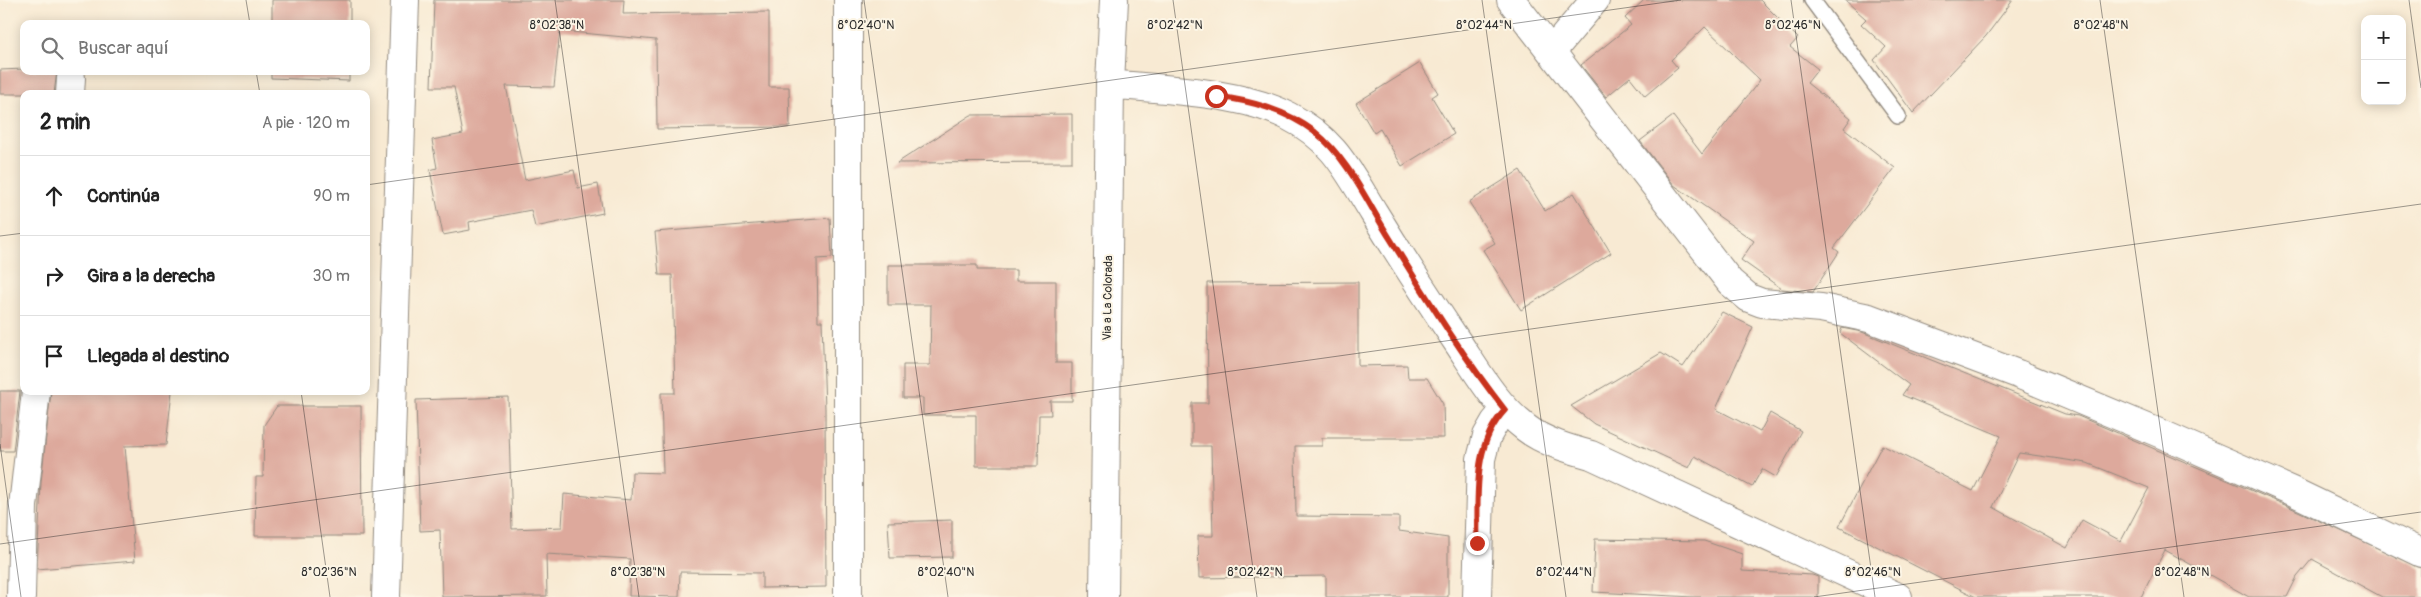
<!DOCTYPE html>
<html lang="es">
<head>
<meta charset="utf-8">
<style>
  :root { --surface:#fff; --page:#f2f2f2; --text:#222; --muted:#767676; --line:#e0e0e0 }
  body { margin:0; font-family:Pangolin,sans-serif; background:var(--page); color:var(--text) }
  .controls { position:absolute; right:15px; top:15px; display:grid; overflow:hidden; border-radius:10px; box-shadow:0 2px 12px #0003 }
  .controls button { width:45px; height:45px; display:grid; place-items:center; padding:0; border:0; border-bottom:1px solid var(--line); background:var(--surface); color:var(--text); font:25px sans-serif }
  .stop { position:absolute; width:15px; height:15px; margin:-11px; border:4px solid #c8321e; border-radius:50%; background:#fff }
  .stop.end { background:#c8321e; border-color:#fff; box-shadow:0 1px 5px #0008 }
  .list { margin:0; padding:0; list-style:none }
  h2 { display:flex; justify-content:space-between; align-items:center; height:65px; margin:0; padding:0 20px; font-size:21px }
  h2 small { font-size:16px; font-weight:400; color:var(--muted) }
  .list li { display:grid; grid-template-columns:32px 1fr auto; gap:15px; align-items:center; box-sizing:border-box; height:80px; padding:0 20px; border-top:1px solid var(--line) }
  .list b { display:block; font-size:19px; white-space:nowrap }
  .list em { font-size:16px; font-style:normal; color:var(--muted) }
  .icon { flex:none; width:28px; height:28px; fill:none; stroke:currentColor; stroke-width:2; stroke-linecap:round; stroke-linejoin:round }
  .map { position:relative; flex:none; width:2421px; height:597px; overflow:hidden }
  .search { position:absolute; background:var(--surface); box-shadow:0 2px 12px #0003; left:20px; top:20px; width:350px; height:55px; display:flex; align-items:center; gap:12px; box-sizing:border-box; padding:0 18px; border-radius:10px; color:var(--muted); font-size:19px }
  .panel { position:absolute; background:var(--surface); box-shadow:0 2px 12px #0003; left:20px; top:90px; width:350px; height:305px; border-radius:10px }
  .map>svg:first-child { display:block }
  .building { fill:#dda99c; fill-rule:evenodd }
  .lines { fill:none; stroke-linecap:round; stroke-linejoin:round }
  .lane-casing { stroke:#928a7f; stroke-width:18 }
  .street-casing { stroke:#928a7f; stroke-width:30 }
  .lane { stroke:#fff; stroke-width:15 }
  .street { stroke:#fff; stroke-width:28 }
  .route { stroke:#c8321e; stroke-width:6 }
  .ticks { fill:none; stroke:#2b2b2b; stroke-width:1; stroke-opacity:0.45 }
  .labels { text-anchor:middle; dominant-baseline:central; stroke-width:4; stroke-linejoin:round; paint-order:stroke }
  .street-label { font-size:12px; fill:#2b2b2b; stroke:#fcf5e5 }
  .ticks-label { font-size:12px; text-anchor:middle; fill:#2b2b2b; stroke:#fcf5e5; stroke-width:4; stroke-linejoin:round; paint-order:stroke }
</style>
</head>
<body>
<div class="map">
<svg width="2421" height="597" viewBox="0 0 2421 597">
  <rect width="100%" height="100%" fill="#fcf5e5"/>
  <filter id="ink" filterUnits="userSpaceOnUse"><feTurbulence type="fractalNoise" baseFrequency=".02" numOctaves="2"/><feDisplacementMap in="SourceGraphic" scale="10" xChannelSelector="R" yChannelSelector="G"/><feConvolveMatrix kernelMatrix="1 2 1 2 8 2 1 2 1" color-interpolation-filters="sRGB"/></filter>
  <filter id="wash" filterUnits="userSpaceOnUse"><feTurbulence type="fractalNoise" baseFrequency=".0096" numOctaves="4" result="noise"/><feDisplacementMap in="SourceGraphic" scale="20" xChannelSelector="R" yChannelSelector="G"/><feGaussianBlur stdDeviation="1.12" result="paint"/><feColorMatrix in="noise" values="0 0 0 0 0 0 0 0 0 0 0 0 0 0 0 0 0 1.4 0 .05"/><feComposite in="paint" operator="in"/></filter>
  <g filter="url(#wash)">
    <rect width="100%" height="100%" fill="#f8ead3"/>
    <g id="blocks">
      <path class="building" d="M 272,0 L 350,0 L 350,24 L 272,24 Z
        M 434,0 L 624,0 L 623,14 L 769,12 L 769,87 L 789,87 L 790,127 L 657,129 L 656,40 L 560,31 L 554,87 L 506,86 L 525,180 L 574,170 L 578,188 L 598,184 L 603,213 L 535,227 L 531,210 L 469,222 L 470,230 L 443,235 L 430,170 L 437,168 L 432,140 L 463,134 L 454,87 L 431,87 Z
        M 1644,0 L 1760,0 L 1798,38 L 1790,47 L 1818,69 L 1807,83 L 1851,118 L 1844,128 L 1895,168 L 1834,248 L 1839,252 L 1813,292 L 1782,289 L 1741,260 L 1754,241 L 1674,185 L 1640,141 L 1673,116 L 1702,154 L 1760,80 L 1705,27 L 1671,60 L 1678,68 L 1645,96 L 1630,77 L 1606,97 L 1581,65 L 1631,25 L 1625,18 Z
        M 1845,0 L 2013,0 L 1986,36 L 1913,113 L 1874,60 L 1886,47 L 1861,24 L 1866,19 Z
        M 1420,63 L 1438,93 L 1432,97 L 1454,134 L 1402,166 L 1380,129 L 1374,133 L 1356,103 Z
        M 24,69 L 24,71 L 57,71 L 54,94 L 0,94 L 0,70 Z
        M 271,71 L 349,71 L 349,81 L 271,78 Z
        M 1072,114 L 1072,162 L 897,163 L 971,115 Z
        M 1520,170 L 1545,211 L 1574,193 L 1611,253 L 1521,310 L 1483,250 L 1495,243 L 1469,202 Z
        M 830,218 L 832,258 L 817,259 L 818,321 L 822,321 L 825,409 L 826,587 L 762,588 L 762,573 L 680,572 L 679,597 L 629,596 L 630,559 L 546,554 L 547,596 L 442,597 L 440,530 L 420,531 L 416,400 L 508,397 L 512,529 L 562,527 L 564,494 L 631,500 L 632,472 L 663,473 L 661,393 L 675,393 L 672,275 L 659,275 L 655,232 Z
        M 888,265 L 977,265 L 977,270 L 1016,270 L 1016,281 L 1056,281 L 1056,363 L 1072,363 L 1072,401 L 1050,401 L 1051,415 L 1039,415 L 1038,466 L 976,466 L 976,415 L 923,415 L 923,398 L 903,398 L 903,365 L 930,365 L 931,305 L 888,305 Z
        M 1358,282 L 1358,366 L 1407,365 L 1408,378 L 1427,378 L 1443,404 L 1444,438 L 1322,438 L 1322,446 L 1295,446 L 1296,516 L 1399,517 L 1399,531 L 1448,538 L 1448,597 L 1326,597 L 1326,576 L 1199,578 L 1198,536 L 1213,536 L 1211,446 L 1192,446 L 1192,403 L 1208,403 L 1207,283 Z
        M 1722,312 L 1753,327 L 1716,409 L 1760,432 L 1770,413 L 1801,431 L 1776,477 L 1762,469 L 1752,487 L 1695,456 L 1689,468 L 1594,424 L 1571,406 L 1661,353 L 1683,367 Z
        M 1842,328 L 1862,332 L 2065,414 L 2078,416 L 2285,505 L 2421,568 L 2421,597 L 2382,597 L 2312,559 L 2297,577 L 2287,597 L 2249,597 L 2165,550 L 2141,597 L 1976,597 L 1839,527 L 1882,445 L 1973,491 L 2001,436 L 1902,395 L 1909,385 L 1840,333 ZM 2019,453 L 2087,463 L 2149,488 L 2121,541 L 2082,520 L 2067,548 L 1993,507 Z
        M 0,391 L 20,391 L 13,451 L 0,451 Z
        M 51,391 L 172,391 L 166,445 L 125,446 L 135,561 L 37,569 L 41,482 Z
        M 277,406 L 361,406 L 362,536 L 255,536 L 256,477 L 263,477 L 264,425 Z
        M 952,520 L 952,557 L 890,558 L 888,522 Z
        M 1595,539 L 1704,541 L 1742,554 L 1742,571 L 1812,575 L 1818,577 L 1818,597 L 1694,597 L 1593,592 Z"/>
    </g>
  </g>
  <g filter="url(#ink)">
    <use href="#blocks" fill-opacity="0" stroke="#928a7f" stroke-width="1"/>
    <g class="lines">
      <defs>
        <path id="lane" d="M 1812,0 L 1898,116"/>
        <path id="street" d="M 1511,0 L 1730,282 L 1749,298 L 1762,303 L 1821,308 L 1869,318 L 2018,374 L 2164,435 L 2292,491 L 2421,553
          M 1552,51 L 1595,0
          M 1110,84 C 1165,90 1239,91 1288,116 C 1334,139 1348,171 1374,213 C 1401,257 1429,300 1458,343 C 1478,373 1496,405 1526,428 C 1544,442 1569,449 1591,455 L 1898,597
          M 70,94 L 71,78
          M 21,597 L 23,506 L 36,391
          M 386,597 L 405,0
          M 848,597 L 848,0
          M 1104,597 L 1110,84 L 1114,0
          M 1477,597 L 1481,459 L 1487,436 L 1495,422 L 1505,410"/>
      </defs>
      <use href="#lane" class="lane-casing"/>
      <use href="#street" class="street-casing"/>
      <use href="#lane" class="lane"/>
      <use href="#street" class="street"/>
    </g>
  </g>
  <g class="lines" filter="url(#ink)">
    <path class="route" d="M 1216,96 C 1251,101 1286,110 1315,132 C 1349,159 1368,204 1391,240 C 1427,298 1463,357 1505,410 C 1471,447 1479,496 1477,543"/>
  </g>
  <path class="ticks" d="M 246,0 L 250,24M 555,0 L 639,597M 864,0 L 948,597M 1173,0 L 1257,597M 1482,0 L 1566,597M 1791,0 L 1875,597M 2100,0 L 2184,597M 2409,0 L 2421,88M 256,71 L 260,94M 366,185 L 1681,0M 0,236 L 24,233M 301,391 L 330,597M 0,444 L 21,597M 0,544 L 2421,204M 1814,597 L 2421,512"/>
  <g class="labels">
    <g class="street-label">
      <text transform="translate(1108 298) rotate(-89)">Via a La Colorada</text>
    </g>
  </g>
  <g class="ticks-label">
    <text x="557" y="29">8°02'38"N</text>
    <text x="866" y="29">8°02'40"N</text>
    <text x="1175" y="29">8°02'42"N</text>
    <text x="1484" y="29">8°02'44"N</text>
    <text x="1793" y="29">8°02'46"N</text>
    <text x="2101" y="29">8°02'48"N</text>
    <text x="329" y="576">8°02'36"N</text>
    <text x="638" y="576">8°02'38"N</text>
    <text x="946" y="576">8°02'40"N</text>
    <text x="1255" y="576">8°02'42"N</text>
    <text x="1564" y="576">8°02'44"N</text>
    <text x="1873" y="576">8°02'46"N</text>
    <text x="2182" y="576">8°02'48"N</text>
  </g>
</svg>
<div class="controls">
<button>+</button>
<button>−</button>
</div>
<div class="stop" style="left:1216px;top:96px"></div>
<div class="stop end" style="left:1477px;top:543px"></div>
<div class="search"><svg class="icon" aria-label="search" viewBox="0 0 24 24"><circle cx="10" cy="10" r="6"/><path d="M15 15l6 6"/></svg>Buscar aquí</div>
<section class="panel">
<h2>2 min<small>A pie · 120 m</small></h2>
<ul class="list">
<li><svg class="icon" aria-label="ahead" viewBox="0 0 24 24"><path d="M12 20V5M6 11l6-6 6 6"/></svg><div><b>Continúa</b></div><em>90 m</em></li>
<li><svg class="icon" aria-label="right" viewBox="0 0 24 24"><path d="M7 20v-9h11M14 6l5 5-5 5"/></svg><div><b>Gira a la derecha</b></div><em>30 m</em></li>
<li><svg class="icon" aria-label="arrive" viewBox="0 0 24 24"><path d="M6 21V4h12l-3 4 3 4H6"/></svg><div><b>Llegada al destino</b></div></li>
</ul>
</section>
</div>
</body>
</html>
